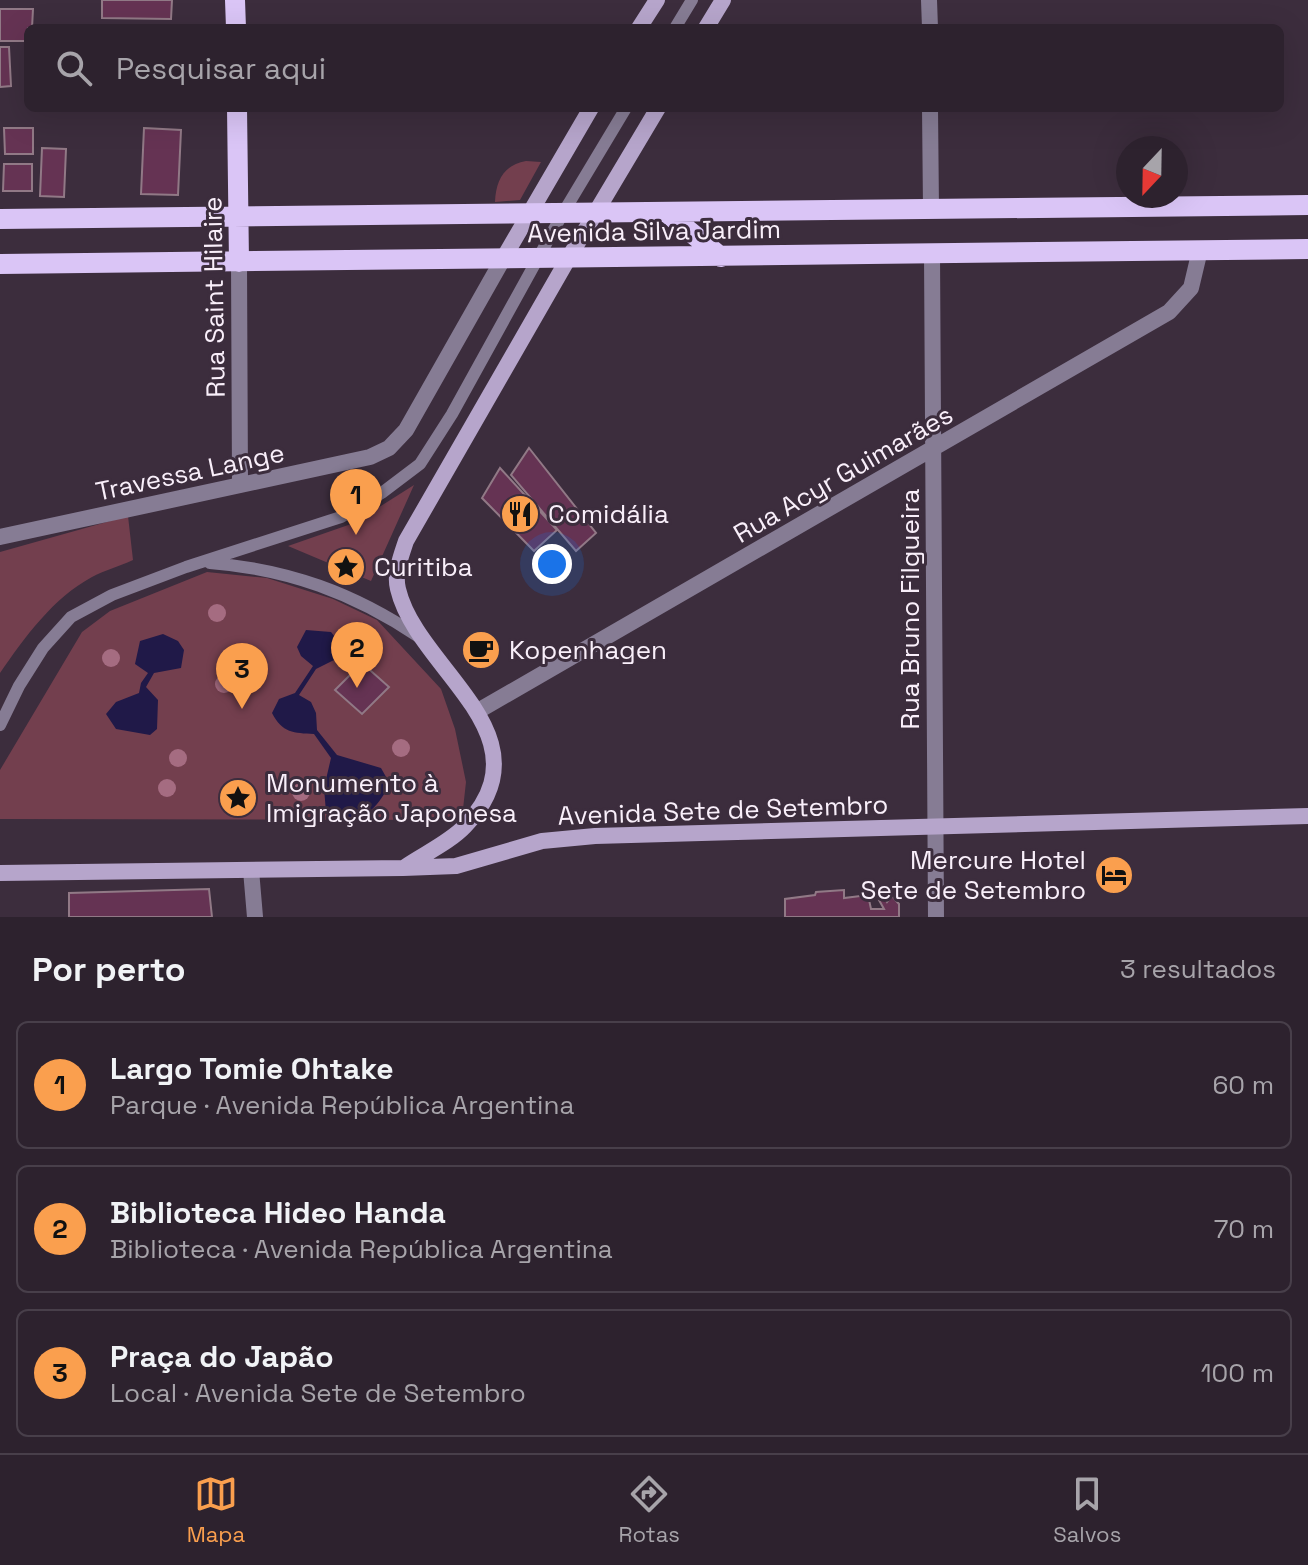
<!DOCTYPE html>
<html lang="pt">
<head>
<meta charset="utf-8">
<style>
  :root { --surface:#2d222e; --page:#392f3a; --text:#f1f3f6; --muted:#a7a4aa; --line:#483f4a; --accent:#fa9f4e }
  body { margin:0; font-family:"Space Grotesk",sans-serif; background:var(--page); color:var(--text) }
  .compass { position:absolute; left:1116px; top:136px; width:72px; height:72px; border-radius:50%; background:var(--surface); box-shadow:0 8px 32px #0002; rotate:202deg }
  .you { position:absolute; left:552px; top:564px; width:28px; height:28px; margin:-20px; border:6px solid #fff; border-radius:50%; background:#1a73e8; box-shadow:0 0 0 12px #1a73e833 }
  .badge { display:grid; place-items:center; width:52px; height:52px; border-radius:50%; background:var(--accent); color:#111; font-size:26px; font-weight:700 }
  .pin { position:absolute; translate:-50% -66px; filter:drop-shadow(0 2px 4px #0008) }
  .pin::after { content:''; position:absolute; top:42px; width:28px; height:24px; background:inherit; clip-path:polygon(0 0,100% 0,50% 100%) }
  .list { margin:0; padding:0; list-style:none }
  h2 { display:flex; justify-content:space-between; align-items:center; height:104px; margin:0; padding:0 32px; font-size:34px }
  h2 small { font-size:26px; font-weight:400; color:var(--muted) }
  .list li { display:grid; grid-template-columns:52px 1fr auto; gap:24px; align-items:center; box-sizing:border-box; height:128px; margin:0 16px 16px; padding:0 16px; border:2px solid var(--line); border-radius:12px }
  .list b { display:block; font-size:30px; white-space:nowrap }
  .list p { margin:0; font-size:26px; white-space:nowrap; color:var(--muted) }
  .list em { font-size:26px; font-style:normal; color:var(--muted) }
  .icon { flex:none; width:44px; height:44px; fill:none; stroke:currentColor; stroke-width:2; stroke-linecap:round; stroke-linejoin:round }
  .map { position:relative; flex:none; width:1308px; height:917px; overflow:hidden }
  .search { position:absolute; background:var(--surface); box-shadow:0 8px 32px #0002; left:24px; right:24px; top:24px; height:88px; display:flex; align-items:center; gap:20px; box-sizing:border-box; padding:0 28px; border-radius:12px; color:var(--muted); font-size:30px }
  .sheet { height:536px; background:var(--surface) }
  nav { display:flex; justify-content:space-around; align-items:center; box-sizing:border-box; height:112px; border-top:2px solid var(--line); background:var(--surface); font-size:22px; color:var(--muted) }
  nav a { display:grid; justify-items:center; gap:4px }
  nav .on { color:var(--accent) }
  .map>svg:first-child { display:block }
  .green { fill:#733f4e }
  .water { fill:#201948 }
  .building { fill:#653353; stroke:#917986; stroke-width:2 }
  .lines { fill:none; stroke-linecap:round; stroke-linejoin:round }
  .lane { stroke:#867c94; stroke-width:12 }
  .street { stroke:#867c94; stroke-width:16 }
  .secondary { stroke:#b6a5cb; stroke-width:16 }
  .primary { stroke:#dac5f6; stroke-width:20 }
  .tree { fill:#a56c81 }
  .labels { text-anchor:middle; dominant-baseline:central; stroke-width:6; stroke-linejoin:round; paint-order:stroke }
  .street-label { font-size:26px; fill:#f9effa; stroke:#3c2d3d }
  .poi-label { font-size:26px; fill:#f9effa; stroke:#3c2d3d; text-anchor:start }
</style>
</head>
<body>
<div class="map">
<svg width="1308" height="917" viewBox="0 0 1308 917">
  <rect width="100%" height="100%" fill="#3c2d3d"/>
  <path class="green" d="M 526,161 L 541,162 L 520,200 L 495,202 C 496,180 504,165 526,161 Z
    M 414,485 L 371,581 L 288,546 L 354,523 Z
    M 128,516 L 133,560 C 120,566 105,570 92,577 C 53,598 25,637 0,673 L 0,552 Z
    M 207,572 L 267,578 L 333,599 L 377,620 L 441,689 L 455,729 L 466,782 L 463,809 L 443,820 L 0,819 L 0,770 L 82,632 L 110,611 Z"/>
  <path class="water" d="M 306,630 L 331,632 L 341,645 L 340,657 L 316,669 L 299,695 L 311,702 L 316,713 L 317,730 L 337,755 L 381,768 L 390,784 C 373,815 361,824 326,812 L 324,788 L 331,758 L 314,734 C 294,733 282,733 272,713 L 279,699 L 295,693 L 313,666 L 301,656 L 297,647 Z
    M 163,634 L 178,641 L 184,650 L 181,668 L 154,673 L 146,687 L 158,700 L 157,729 L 150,735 L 116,729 L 106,714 L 116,702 L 139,693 L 141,683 L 148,673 L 135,664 L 140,641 Z"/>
  <path class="building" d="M 102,0 L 172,0 L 171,19 L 102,18 Z
    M 0,9 L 33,9 L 32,28 L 28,28 L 28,41 L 0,41 Z
    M 0,47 L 9,47 L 11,86 L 0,87 Z
    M 4,128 L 33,128 L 33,154 L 5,154 Z
    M 144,128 L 181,130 L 178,195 L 141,194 Z
    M 42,148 L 66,149 L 64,197 L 40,196 Z
    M 4,164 L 32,164 L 32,191 L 3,191 Z
    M 529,448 L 596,533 L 576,551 L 511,475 Z
    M 500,468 L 557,530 L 534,551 L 482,498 Z
    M 362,663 L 389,687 L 362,714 L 335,690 Z
    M 209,889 L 212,917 L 69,917 L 69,893 Z
    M 844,890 L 844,898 L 868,895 L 871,909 L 884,909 L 879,900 L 884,897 L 887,902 L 892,896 L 899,904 L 899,917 L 785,917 L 785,899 L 815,895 L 816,892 Z"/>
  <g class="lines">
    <path class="lane" d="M 675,28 L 692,0
      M 210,563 C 288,569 354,593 419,637
      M 0,725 L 19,686 L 43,648 L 71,617 L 112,595 L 186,567 L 341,517 L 383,492 L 420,464 L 452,414 L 563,213 L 626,108"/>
    <path class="street" d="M 929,0 L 930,28
      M 930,108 L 931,209
      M 932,254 L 936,917
      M 239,262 L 240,485
      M 0,537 L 370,457 L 389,448 L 406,430 L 503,259
      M 478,711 L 1169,312 L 1191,288 L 1200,250
      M 251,870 L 255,917"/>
    <path class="secondary" d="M 639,28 L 657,0
      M 706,28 L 723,0
      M 503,259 L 591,108
      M 405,867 C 424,854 450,842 465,826 C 552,735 417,670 398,589 C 394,574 401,556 406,541 L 568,259 L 658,108
      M 0,873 L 403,868 L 456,866 L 542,841 L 595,836 L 1308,816"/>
    <path class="primary" d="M 235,0 L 236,28
      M 237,108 L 239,262
      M 666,212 L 721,257
      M 0,219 L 1308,205
      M 0,264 L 1308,249"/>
  </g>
  <g class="tree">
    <circle cx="217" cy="613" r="9"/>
    <circle cx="111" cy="658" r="9"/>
    <circle cx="224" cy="684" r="9"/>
    <circle cx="401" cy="748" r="9"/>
    <circle cx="178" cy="758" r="9"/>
    <circle cx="167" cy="788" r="9"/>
    <circle cx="301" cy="792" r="9"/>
  </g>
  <defs>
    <symbol id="restaurant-disc" viewBox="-11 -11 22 22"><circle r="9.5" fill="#fa9f4e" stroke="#3c2d3d"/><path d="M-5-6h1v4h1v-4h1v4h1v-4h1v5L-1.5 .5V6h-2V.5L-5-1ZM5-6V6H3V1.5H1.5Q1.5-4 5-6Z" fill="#111"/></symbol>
    <symbol id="sight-disc" viewBox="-11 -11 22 22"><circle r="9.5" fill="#fa9f4e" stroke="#3c2d3d"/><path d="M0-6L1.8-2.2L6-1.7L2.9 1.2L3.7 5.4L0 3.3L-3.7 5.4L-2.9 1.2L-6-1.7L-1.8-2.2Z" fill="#111"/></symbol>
    <symbol id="cafe-disc" viewBox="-11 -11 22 22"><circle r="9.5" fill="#fa9f4e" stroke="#3c2d3d"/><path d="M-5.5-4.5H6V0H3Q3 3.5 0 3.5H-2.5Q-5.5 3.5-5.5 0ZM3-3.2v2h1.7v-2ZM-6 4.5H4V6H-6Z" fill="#111"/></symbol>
    <symbol id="hotel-disc" viewBox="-11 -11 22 22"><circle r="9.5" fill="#fa9f4e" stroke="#3c2d3d"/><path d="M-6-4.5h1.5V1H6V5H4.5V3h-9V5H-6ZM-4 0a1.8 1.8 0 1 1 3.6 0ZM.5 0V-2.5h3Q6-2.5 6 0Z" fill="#111"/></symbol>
  </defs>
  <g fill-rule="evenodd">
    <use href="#restaurant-disc" x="498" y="492" width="44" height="44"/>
    <use href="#sight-disc" x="324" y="545" width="44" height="44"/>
    <use href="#cafe-disc" x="459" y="628" width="44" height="44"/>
    <use href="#sight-disc" x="216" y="776" width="44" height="44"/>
    <use href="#hotel-disc" x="1092" y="853" width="44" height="44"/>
  </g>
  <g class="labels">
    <g class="street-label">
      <text transform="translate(654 231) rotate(-1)">Avenida Silva Jardim</text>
      <text transform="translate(214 297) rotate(-91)">Rua Saint Hilaire</text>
      <text transform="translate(190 472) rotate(-12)">Travessa Lange</text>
      <text transform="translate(843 474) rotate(-30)">Rua Acyr Guimarães</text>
      <text transform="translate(910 609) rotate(-90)">Rua Bruno Filgueira</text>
      <text transform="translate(723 810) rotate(-2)">Avenida Sete de Setembro</text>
    </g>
    <g class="poi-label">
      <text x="548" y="514">Comidália</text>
      <text x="374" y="567">Curitiba</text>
      <text x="509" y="650">Kopenhagen</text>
      <text x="266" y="783">Monumento à<tspan x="266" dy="30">Imigração Japonesa</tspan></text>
      <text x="1086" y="860" text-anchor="end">Mercure Hotel<tspan x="1086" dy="30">Sete de Setembro</tspan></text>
    </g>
  </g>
</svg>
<svg class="compass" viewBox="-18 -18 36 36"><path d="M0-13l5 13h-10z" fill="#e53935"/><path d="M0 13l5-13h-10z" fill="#a7a4aa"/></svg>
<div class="you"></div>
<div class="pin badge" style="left:356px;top:535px">1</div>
<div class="pin badge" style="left:357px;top:688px">2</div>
<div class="pin badge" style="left:242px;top:709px">3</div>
<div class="search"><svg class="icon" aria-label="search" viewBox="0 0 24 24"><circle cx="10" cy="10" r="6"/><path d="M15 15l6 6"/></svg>Pesquisar aqui</div>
</div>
<section class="sheet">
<h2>Por perto<small>3 resultados</small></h2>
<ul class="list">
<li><span class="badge">1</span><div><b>Largo Tomie Ohtake</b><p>Parque · Avenida República Argentina</p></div><em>60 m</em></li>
<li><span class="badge">2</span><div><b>Biblioteca Hideo Handa</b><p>Biblioteca · Avenida República Argentina</p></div><em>70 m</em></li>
<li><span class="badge">3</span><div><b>Praça do Japão</b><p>Local · Avenida Sete de Setembro</p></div><em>100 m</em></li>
</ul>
</section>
<nav>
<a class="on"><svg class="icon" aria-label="map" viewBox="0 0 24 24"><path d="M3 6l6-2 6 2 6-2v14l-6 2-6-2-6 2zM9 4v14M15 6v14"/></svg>Mapa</a>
<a><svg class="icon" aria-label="directions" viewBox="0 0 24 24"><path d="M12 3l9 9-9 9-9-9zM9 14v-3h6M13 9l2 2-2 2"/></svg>Rotas</a>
<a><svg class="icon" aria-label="saved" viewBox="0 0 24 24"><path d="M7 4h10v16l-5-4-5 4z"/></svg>Salvos</a>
</nav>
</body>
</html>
